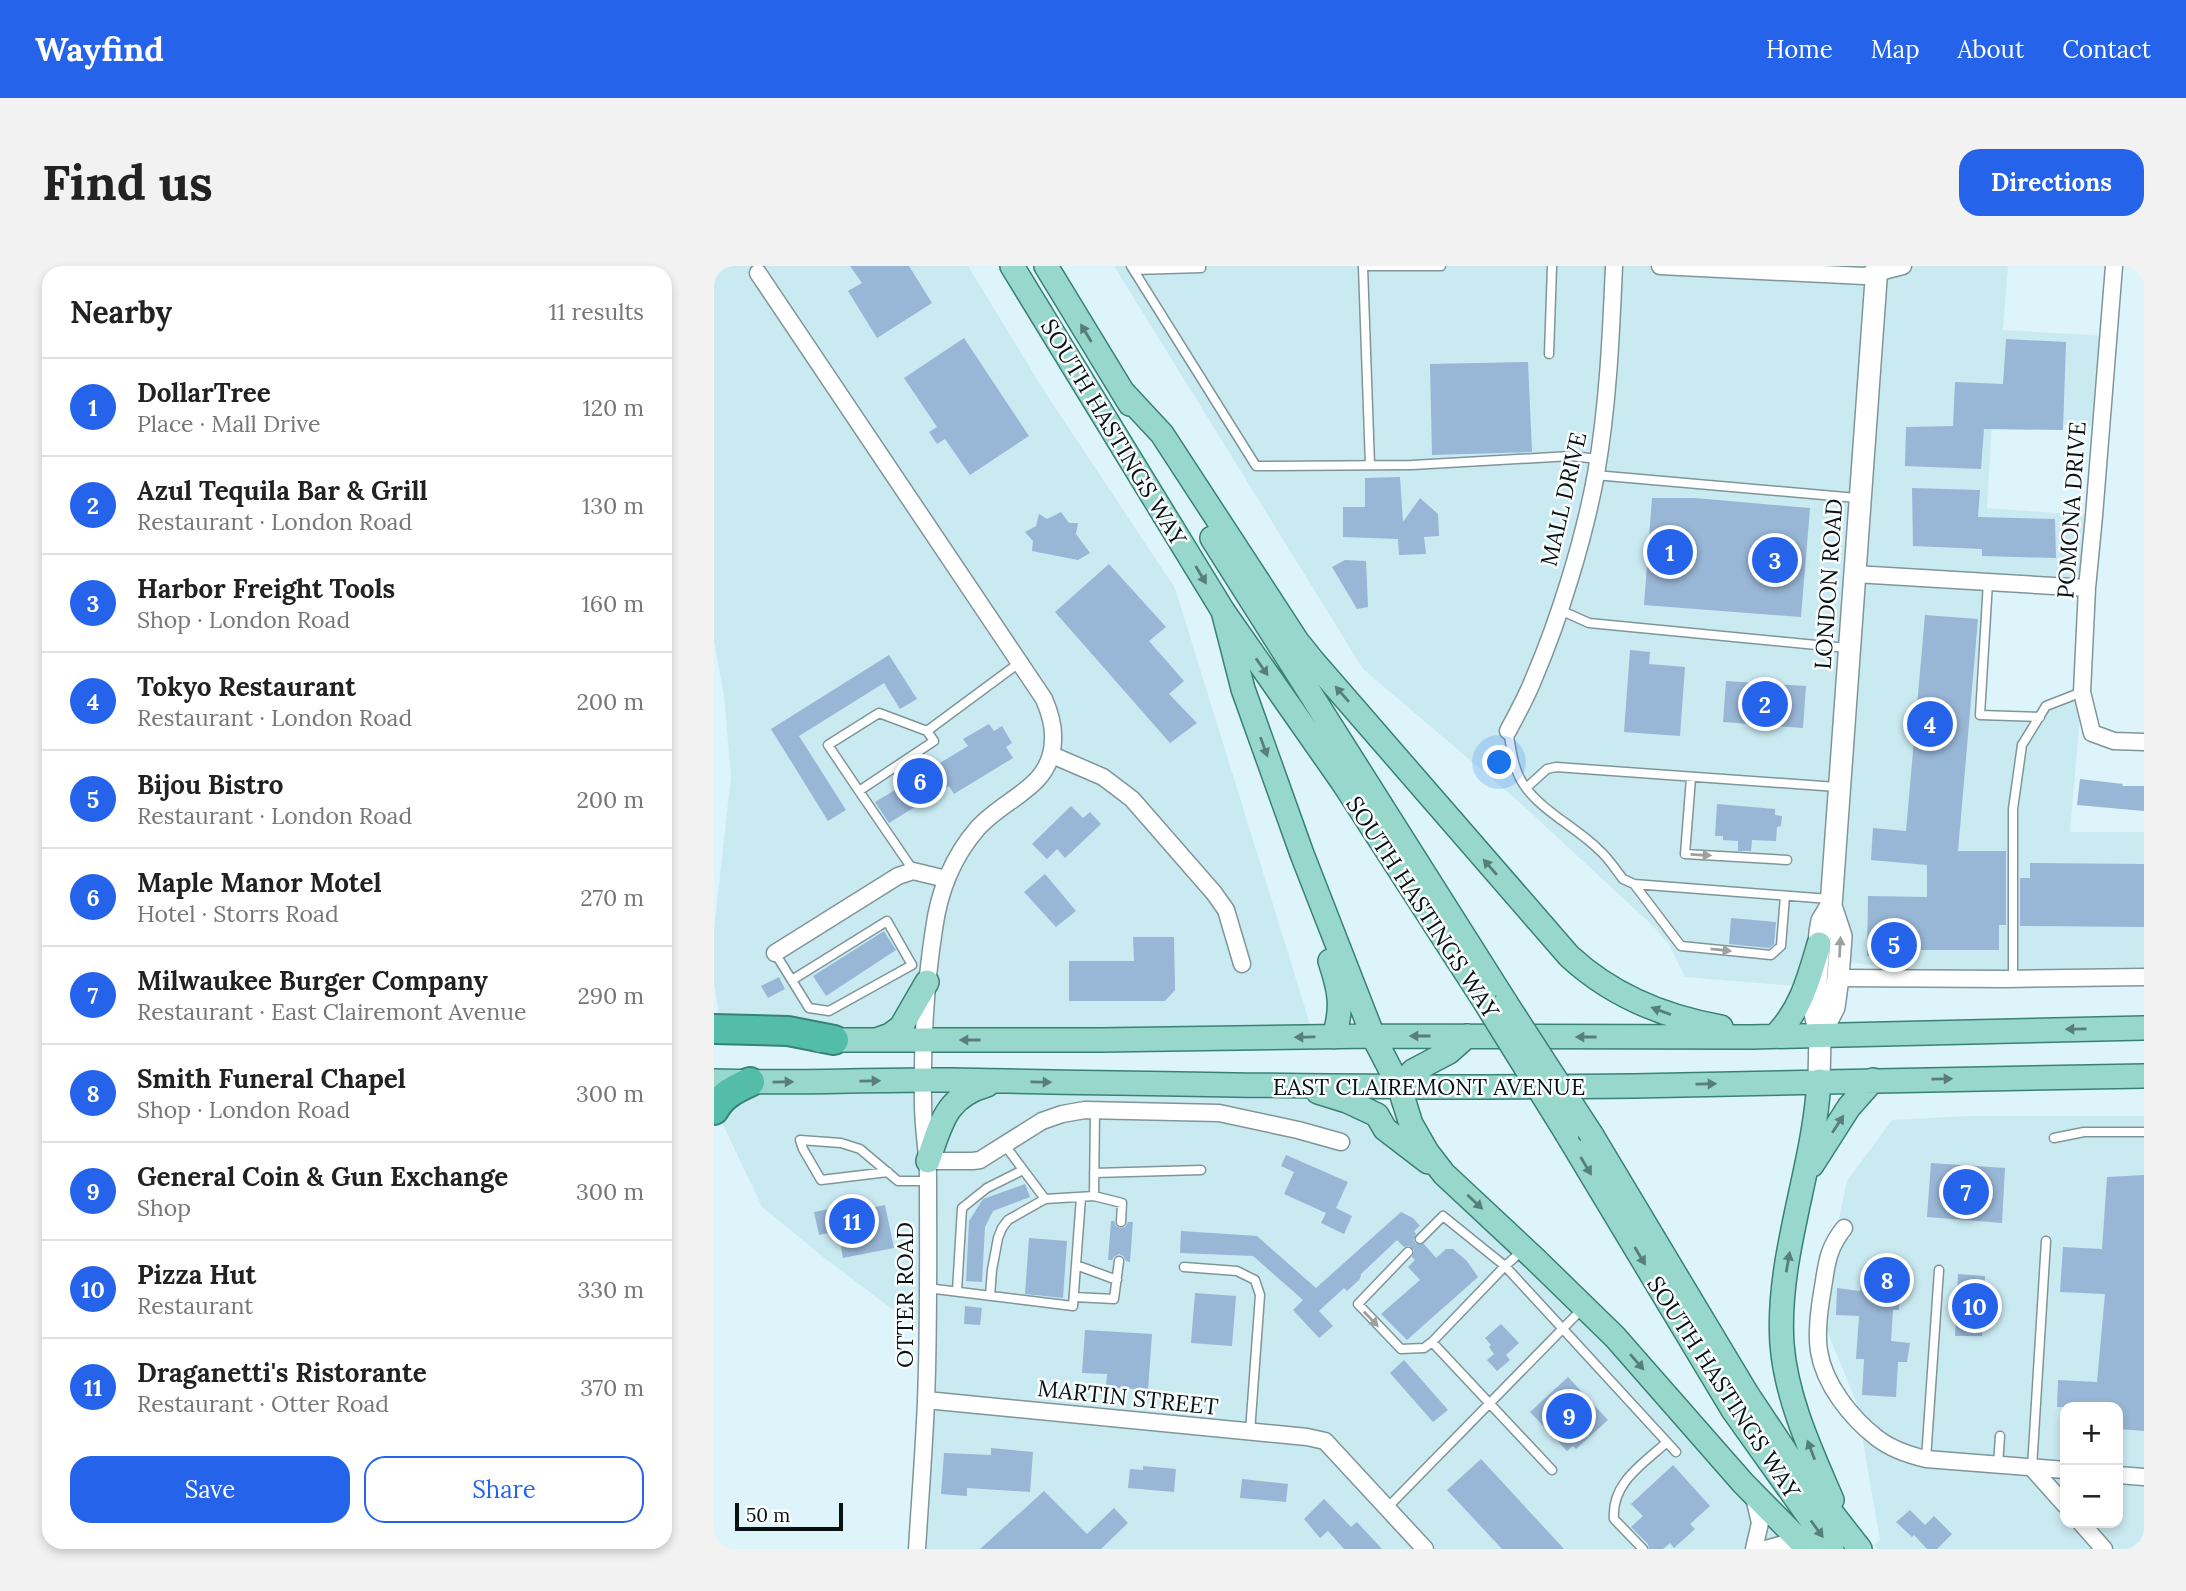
<!DOCTYPE html>
<html lang="en">
<head>
<meta charset="utf-8">
<style>
  :root { --surface:#fff; --page:#f2f2f2; --text:#222; --muted:#767676; --line:#e0e0e0; --accent:#2563eb }
  body { margin:0; font-family:Lora,serif; background:var(--page); color:var(--text) }
  .controls { position:absolute; right:21px; bottom:21px; display:grid; overflow:hidden; border-radius:14px; box-shadow:0 4px 10px #0003 }
  .controls button { width:63px; height:63px; display:grid; place-items:center; padding:0; border:0; border-bottom:2px solid var(--line); background:var(--surface); color:var(--text); font:35px sans-serif }
  .scale { position:absolute; left:21px; bottom:18px; width:108px; box-sizing:border-box; padding-left:7px; border:4px solid #0a1113; border-top:0; font-size:19px; line-height:24px; white-space:nowrap; color:#0a1113; -webkit-text-stroke:5px #f9fdfe; paint-order:stroke }
  .you { position:absolute; left:786px; top:497px; width:24px; height:24px; margin:-18px; border:5px solid #fff; border-radius:50%; background:#1a73e8; box-shadow:0 0 0 10px #1a73e833 }
  .badge { display:grid; place-items:center; width:46px; height:46px; border-radius:50%; background:var(--accent); color:#fff; font-size:23px; font-weight:700 }
  .pin { position:absolute; translate:-50% -50%; border:4px solid #fff; box-shadow:0 2px 7px #0006 }
  .list { margin:0; padding:0; list-style:none }
  h2 { display:flex; justify-content:space-between; align-items:center; height:91px; margin:0; padding:0 28px; font-size:30px }
  h2 small { font-size:23px; font-weight:400; color:var(--muted) }
  .list li { display:grid; grid-template-columns:46px 1fr auto; gap:21px; align-items:center; box-sizing:border-box; height:98px; padding:0 28px; border-top:2px solid var(--line) }
  .list b { display:block; font-size:26px; white-space:nowrap }
  .list p { margin:0; font-size:23px; white-space:nowrap; color:var(--muted) }
  .list em { font-size:23px; font-style:normal; color:var(--muted) }
  .actions { display:flex; gap:14px; padding:21px 28px }
  .actions a { flex:1; padding:16px 0; border:2px solid var(--accent); border-radius:21px; text-align:center; font-size:24px; color:var(--accent) }
  .actions .main { background:var(--accent); color:#fff }
  .map { position:relative; flex:none; width:1430px; height:1283px; overflow:hidden; border-radius:21px }
  header { display:flex; align-items:center; gap:42px; box-sizing:border-box; height:98px; padding:0 35px; background:var(--accent); color:#fff }
  header strong { font-size:33px }
  nav { display:flex; gap:38px; margin-inline-start:auto; font-size:24px }
  .intro { display:flex; align-items:center; justify-content:space-between; box-sizing:border-box; height:168px; padding:0 42px }
  h1 { margin:0; font-size:49px }
  .button { padding:18px 32px; border-radius:21px; background:var(--accent); color:#fff; font-size:24px; font-weight:700 }
  main { display:flex; gap:42px; padding:0 42px }
  aside { flex:1; background:var(--surface); border-radius:21px; box-shadow:0 4px 10px #0003 }
  .map>svg:first-child { display:block }
  .built { fill:#caeaf2; fill-rule:evenodd }
  .building { fill:#98b6d5 }
  .lines { fill:none; stroke-linecap:round; stroke-linejoin:round }
  .lane-casing { stroke:#80959a; stroke-width:11 }
  .street-casing { stroke:#80959a; stroke-width:19 }
  .secondary-casing { stroke:#80959a; stroke-width:24 }
  .primary-casing { stroke:#3a8175; stroke-width:26 }
  .highway-casing { stroke:#3a8175; stroke-width:32 }
  .lane { stroke:#fff; stroke-width:8 }
  .street { stroke:#fff; stroke-width:16 }
  .secondary { stroke:#fff; stroke-width:21 }
  .primary { stroke:#98d7cc; stroke-width:23 }
  .highway { stroke:#54bdaa; stroke-width:28 }
  .primary-bridge-casing { stroke:#3a8175; stroke-width:26; stroke-linecap:butt }
  .primary-bridge { stroke:#98d7cc; stroke-width:23 }
  .oneway { fill:#587e79 }
  .oneway2 { fill:#9da0a1 }
  .labels { text-anchor:middle; dominant-baseline:central; stroke-width:5; stroke-linejoin:round; paint-order:stroke }
  .street-label { font-size:23px; fill:#0a1113; stroke:#f9fdfe }
</style>
</head>
<body>
<header>
<strong>Wayfind</strong>
<nav><a>Home</a><a>Map</a><a>About</a><a>Contact</a></nav>
</header>
<div class="intro"><h1>Find us</h1><a class="button">Directions</a></div>
<main>
<aside>
<h2>Nearby<small>11 results</small></h2>
<ul class="list">
<li><span class="badge">1</span><div><b>DollarTree</b><p>Place · Mall Drive</p></div><em>120 m</em></li>
<li><span class="badge">2</span><div><b>Azul Tequila Bar &amp; Grill</b><p>Restaurant · London Road</p></div><em>130 m</em></li>
<li><span class="badge">3</span><div><b>Harbor Freight Tools</b><p>Shop · London Road</p></div><em>160 m</em></li>
<li><span class="badge">4</span><div><b>Tokyo Restaurant</b><p>Restaurant · London Road</p></div><em>200 m</em></li>
<li><span class="badge">5</span><div><b>Bijou Bistro</b><p>Restaurant · London Road</p></div><em>200 m</em></li>
<li><span class="badge">6</span><div><b>Maple Manor Motel</b><p>Hotel · Storrs Road</p></div><em>270 m</em></li>
<li><span class="badge">7</span><div><b>Milwaukee Burger Company</b><p>Restaurant · East Clairemont Avenue</p></div><em>290 m</em></li>
<li><span class="badge">8</span><div><b>Smith Funeral Chapel</b><p>Shop · London Road</p></div><em>300 m</em></li>
<li><span class="badge">9</span><div><b>General Coin &amp; Gun Exchange</b><p>Shop</p></div><em>300 m</em></li>
<li><span class="badge">10</span><div><b>Pizza Hut</b><p>Restaurant</p></div><em>330 m</em></li>
<li><span class="badge">11</span><div><b>Draganetti's Ristorante</b><p>Restaurant · Otter Road</p></div><em>370 m</em></li>
</ul>
<div class="actions"><a class="main">Save</a><a>Share</a></div>
</aside>
<div class="map">
<svg width="1430" height="1283" viewBox="0 0 1430 1283">
  <rect width="100%" height="100%" fill="#ddf4fa"/>
  <path class="built" d="M 0,0 L 254,0 L 332,128 L 461,322 L 600,771 L 9,774 L 0,716 L 0,664 L 17,510 L 10,430 L 0,375 Z
    M 400,0 L 1294,0 L 1289,64 L 1393,70 L 1386,160 L 1278,156 L 1273,242 L 1380,250 L 1373,322 L 1274,316 L 1266,449 L 1326,451 L 1332,440 L 1368,426 L 1356,566 L 1430,566 L 1430,711 L 1299,713 L 1119,695 L 1085,697 L 1081,720 L 971,711 L 955,679 L 939,660 L 804,535 L 649,403 Z
    M 581,820 L 633,835 L 730,908 L 1094,1283 L 203,1283 L 211,1068 L 108,990 L 48,941 L 4,848 L 29,825 Z
    M 1254,850 L 1430,850 L 1430,1283 L 1163,1283 L 1160,1279 L 1166,1274 L 1142,1135 L 1105,1046 L 1133,915 L 1178,854 ZM 1351,1141 L 1404,1141 L 1404,1257 L 1351,1257 Z"/>
  <path class="building" d="M 136,0 L 195,0 L 218,37 L 163,72 L 134,25 L 148,17 Z
    M 250,72 L 315,170 L 256,209 L 231,173 L 223,178 L 215,166 L 223,161 L 190,112 Z
    M 1292,73 L 1352,76 L 1349,164 L 1270,163 L 1267,203 L 1191,200 L 1192,161 L 1239,160 L 1241,116 L 1289,118 Z
    M 814,96 L 818,186 L 718,189 L 716,98 Z
    M 686,211 L 689,256 L 706,232 L 724,248 L 725,270 L 710,271 L 712,288 L 685,289 L 684,273 L 629,271 L 629,241 L 651,241 L 651,212 Z
    M 1198,222 L 1266,224 L 1264,251 L 1341,253 L 1342,292 L 1268,290 L 1268,283 L 1199,280 Z
    M 938,232 L 981,232 L 1096,242 L 1087,351 L 930,339 Z
    M 347,246 L 355,257 L 364,257 L 362,268 L 376,287 L 364,294 L 318,285 L 319,275 L 311,266 L 322,260 L 325,248 L 333,253 Z
    M 631,294 L 652,295 L 654,341 L 643,343 L 618,301 Z
    M 395,298 L 452,361 L 435,375 L 470,415 L 455,428 L 483,457 L 456,477 L 341,346 Z
    M 1211,349 L 1264,353 L 1244,585 L 1292,585 L 1292,659 L 1285,659 L 1285,684 L 1194,684 L 1194,690 L 1153,690 L 1154,630 L 1213,631 L 1213,599 L 1157,594 L 1159,562 L 1192,565 Z
    M 916,384 L 936,386 L 935,398 L 971,401 L 966,470 L 910,466 Z
    M 175,389 L 203,433 L 186,443 L 170,417 L 85,470 L 132,544 L 114,555 L 57,463 Z
    M 1012,415 L 1092,420 L 1089,462 L 1009,456 Z
    M 275,458 L 280,465 L 288,460 L 298,477 L 292,481 L 299,492 L 240,528 L 235,520 L 175,557 L 161,536 L 254,480 L 249,473 Z
    M 1366,513 L 1409,518 L 1408,520 L 1430,520 L 1430,545 L 1363,539 Z
    M 1003,538 L 1061,543 L 1061,549 L 1068,550 L 1067,560 L 1063,561 L 1062,575 L 1038,574 L 1037,585 L 1024,585 L 1024,575 L 1009,574 L 1009,570 L 1001,570 Z
    M 357,540 L 369,552 L 376,546 L 387,558 L 351,592 L 343,583 L 333,593 L 318,578 Z
    M 1316,597 L 1430,598 L 1430,661 L 1306,660 L 1306,612 L 1316,612 Z
    M 331,608 L 362,645 L 342,661 L 310,626 Z
    M 1017,652 L 1062,656 L 1060,678 L 1055,682 L 1015,678 Z
    M 170,665 L 182,684 L 112,730 L 99,710 Z
    M 419,671 L 460,671 L 461,724 L 451,735 L 355,735 L 355,695 L 420,695 Z
    M 65,711 L 71,723 L 54,732 L 47,720 Z
    M 572,889 L 634,916 L 622,942 L 638,950 L 630,968 L 607,957 L 612,947 L 570,928 L 580,906 L 567,900 Z
    M 1217,897 L 1291,902 L 1288,957 L 1213,951 Z
    M 1430,909 L 1430,1165 L 1404,1163 L 1404,1141 L 1343,1141 L 1344,1114 L 1383,1116 L 1391,1028 L 1346,1026 L 1349,981 L 1388,983 L 1393,911 Z
    M 311,918 L 316,931 L 279,945 L 271,961 L 268,1016 L 252,1015 L 255,955 L 269,933 Z
    M 145,937 L 146,944 L 171,939 L 180,982 L 129,992 L 124,965 L 105,969 L 100,946 Z
    M 687,946 L 699,952 L 706,960 L 700,965 L 702,968 L 700,974 L 702,978 L 710,978 L 722,992 L 732,983 L 739,983 L 753,995 L 764,1011 L 693,1074 L 667,1048 L 706,1014 L 694,1001 L 701,994 L 698,991 L 700,984 L 695,980 L 690,981 L 683,974 L 647,1008 L 646,1013 L 633,1025 L 630,1022 L 605,1045 L 619,1060 L 605,1072 L 579,1044 L 589,1034 L 539,990 L 466,987 L 467,965 L 543,970 L 602,1022 Z
    M 397,955 L 400,955 L 402,960 L 406,962 L 411,961 L 414,956 L 419,956 L 416,996 L 412,995 L 409,990 L 405,988 L 400,991 L 398,994 L 394,994 Z
    M 315,972 L 353,975 L 349,1032 L 311,1028 Z
    M 1148,1004 L 1182,1006 L 1179,1027 L 1186,1029 L 1185,1044 L 1179,1044 L 1177,1075 L 1196,1077 L 1193,1096 L 1184,1096 L 1182,1131 L 1148,1129 L 1150,1093 L 1142,1093 L 1145,1050 L 1122,1049 L 1123,1022 L 1146,1025 Z
    M 1244,1008 L 1271,1010 L 1270,1032 L 1280,1033 L 1280,1048 L 1269,1048 L 1268,1070 L 1241,1070 Z
    M 481,1027 L 522,1030 L 518,1080 L 477,1077 Z
    M 251,1040 L 268,1042 L 266,1059 L 250,1058 Z
    M 787,1058 L 805,1077 L 792,1089 L 796,1094 L 783,1105 L 773,1094 L 780,1088 L 775,1081 L 777,1079 L 771,1072 Z
    M 371,1064 L 438,1068 L 434,1124 L 392,1121 L 393,1108 L 368,1107 Z
    M 690,1094 L 734,1144 L 719,1156 L 676,1107 Z
    M 854,1111 L 894,1154 L 862,1183 L 859,1180 L 853,1185 L 816,1146 Z
    M 277,1182 L 319,1186 L 316,1226 L 253,1222 L 253,1230 L 227,1228 L 230,1187 L 277,1189 Z
    M 767,1193 L 850,1283 L 788,1283 L 733,1224 Z
    M 959,1199 L 996,1240 L 976,1258 L 981,1263 L 960,1282 L 956,1277 L 949,1283 L 935,1283 L 934,1278 L 917,1261 L 929,1250 L 917,1238 Z
    M 429,1200 L 462,1203 L 460,1226 L 414,1222 L 416,1203 L 429,1204 Z
    M 528,1213 L 574,1218 L 572,1236 L 526,1232 Z
    M 330,1225 L 373,1268 L 400,1242 L 414,1257 L 387,1283 L 266,1283 Z
    M 610,1233 L 637,1261 L 643,1256 L 668,1283 L 630,1283 L 614,1265 L 606,1272 L 590,1253 Z
    M 1196,1244 L 1211,1259 L 1220,1250 L 1238,1268 L 1223,1283 L 1213,1283 L 1200,1269 L 1198,1271 L 1182,1256 Z"/>
  <g class="lines">
    <defs>
      <path id="lane" d="M 417,0 L 542,200 L 698,199 L 857,190 L 884,193
        M 649,0 L 727,0
        M 649,1 L 656,199
        M 420,4 L 487,2 L 487,0
        M 835,88 L 838,0
        M 881,209 L 1143,232
        M 1274,316 L 1266,449 L 1326,451
        M 846,344 L 875,357 L 1133,382
        M 794,465 C 797,479 798,495 804,508 C 817,540 860,559 884,583 C 894,591 901,603 909,613 L 920,618 L 1115,633
        M 977,512 L 971,588 L 1073,594
        M 812,522 L 833,503 L 842,501 L 1123,521
        M 145,525 L 114,479 L 165,447 L 213,465
        M 199,604 L 145,525 L 220,475 L 213,465 L 305,397
        M 920,618 L 967,680 L 1057,689 L 1067,680 L 1071,630
        M 61,687 L 95,742 L 115,745 L 198,699 L 173,655 L 78,714
        M 1299,713 L 1299,543 L 1308,479 L 1332,440 L 1368,426
        M 1340,872 L 1370,866 L 1430,866
        M 290,878 L 331,933
        M 174,906 L 107,914 L 89,883 L 86,874 L 127,877 L 146,883 L 184,915 L 214,915
        M 380,907 L 487,904
        M 380,930 L 381,844
        M 809,984 L 791,1000 L 962,1186
        M 694,986 L 644,1038 L 687,1083 L 710,1082 L 718,1076 L 791,1000 L 729,950 L 706,973
        M 362,999 L 403,1014
        M 470,1001 L 523,1005 L 541,1014 L 546,1029 L 536,1166
        M 213,1022 L 359,1040 L 367,931
        M 243,1025 L 248,942 L 273,922 L 309,904
        M 276,1030 L 278,1004 L 284,972 L 288,962 L 294,954 L 331,933 L 380,930 L 408,937 L 407,956
        M 360,1031 L 400,1033 L 405,995
        M 718,1076 L 838,1204
        M 1212,1193 L 1225,1004
        M 1284,1199 L 1286,1170
        M 1318,1202 L 1332,975
        M 673,1242 L 868,1043
        M 929,1283 L 900,1253 C 897,1217 929,1198 953,1176"/>
      <path id="street" d="M 946,0 L 1150,10 L 1189,0
        M 1400,0 L 1380,250 L 1373,322 L 1368,426 L 1378,467 L 1400,475 L 1430,476
        M 44,7 L 330,433 C 336,447 340,460 339,474 C 338,522 291,531 263,563 C 238,592 225,626 220,663 C 211,721 208,780 209,838 C 209,863 214,887 214,912 C 214,986 215,1061 212,1135 C 210,1184 206,1234 203,1283
        M 1141,308 L 1373,322
        M 794,465 C 803,448 813,430 820,412 C 846,351 870,273 882,208 C 894,139 897,70 900,0
        M 338,489 L 389,511 L 418,533 L 500,627 L 512,644 L 528,698
        M 61,687 L 184,610 L 199,605 L 232,613
        M 1124,712 L 1292,713 L 1430,711
        M 214,895 L 259,895 L 266,894 L 328,855 L 348,848 L 371,844 L 505,847 L 584,864 L 627,876
        M 1130,962 C 1112,985 1113,999 1108,1027 C 1105,1045 1102,1066 1105,1085 C 1110,1118 1137,1152 1163,1172 C 1177,1183 1195,1189 1212,1193 L 1351,1204
        M 212,1134 L 593,1171 L 611,1175 L 711,1283
        M 1318,1202 L 1351,1239
        M 1404,1209 L 1430,1211
        M 1040,1231 L 1046,1257 L 1040,1283
        M 1367,1257 L 1390,1283
        M 1052,1283 L 1073,1277 L 1088,1278"/>
      <path id="secondary" d="M 1106,769 L 1120,741 L 1124,712 L 1127,670 L 1117,640 L 1163,0
        M 1105,815 L 1106,769 L 1100,743 L 1106,666 L 1108,655 L 1117,640"/>
      <path id="primary" d="M 298,0 L 509,345 L 630,518 L 771,736
        M 332,0 L 416,138
        M 408,125 L 448,168 L 583,375 L 599,395 L 855,690 C 897,729 950,751 1007,761
        M 498,272 L 792,737
        M 509,345 L 529,423 L 588,588 L 659,770 L 685,820 L 697,858 L 713,886 L 730,908 L 821,993 L 901,1071 L 1029,1217 L 1094,1283
        M 616,695 C 626,725 629,741 620,771
        M 1061,770 C 1087,744 1095,712 1105,678
        M 105,774 L 386,774 L 659,770 L 1038,771 L 1430,762
        M 162,774 L 176,769 L 187,761 L 213,716
        M 0,815 C 79,818 158,813 237,814 C 465,818 692,823 920,820 C 1090,817 1260,812 1430,810
        M 1105,815 C 1100,903 1062,991 1068,1078 C 1072,1132 1097,1185 1118,1234
        M 685,820 L 699,805 L 735,786 L 753,770
        M 604,826 L 633,835 L 663,849 L 671,863 L 714,896
        M 853,868 L 1019,1144 L 1118,1283
        M 877,868 L 1033,1128 L 1081,1200 L 1146,1283
        M 214,895 C 227,858 231,831 273,819
        M 1098,899 L 1135,841 L 1159,814"/>
      <path id="highway" d="M 0,763 L 74,765 L 120,774
        M 0,844 C 8,829 21,823 36,816"/>
    </defs>
    <use href="#lane" class="lane-casing"/>
    <use href="#street" class="street-casing"/>
    <use href="#secondary" class="secondary-casing"/>
    <use href="#primary" class="primary-casing"/>
    <use href="#highway" class="highway-casing"/>
    <use href="#lane" class="lane"/>
    <use href="#street" class="street"/>
    <use href="#secondary" class="secondary"/>
    <use href="#primary" class="primary"/>
    <use href="#highway" class="highway"/>
    <defs>
      <path id="primary-bridge" d="M 771,736 L 853,868
        M 792,737 L 877,868"/>
    </defs>
    <use href="#primary-bridge" class="primary-bridge-casing"/>
    <use href="#primary-bridge" class="primary-bridge"/>
  </g>
  <defs><path id="oneway-solid" d="M-6-.8H1V-3.2L6.5 0L1 3.2V.8H-6Z" transform="scale(1.75)"/></defs>
  <g class="oneway">
    <use href="#oneway-solid" transform="translate(372 67) rotate(-121)"/>
    <use href="#oneway-solid" transform="translate(487 309) rotate(59)"/>
    <use href="#oneway-solid" transform="translate(548 401) rotate(55)"/>
    <use href="#oneway-solid" transform="translate(628 428) rotate(-131)"/>
    <use href="#oneway-solid" transform="translate(550 481) rotate(70)"/>
    <use href="#oneway-solid" transform="translate(776 601) rotate(-131)"/>
    <use href="#oneway-solid" transform="translate(947 745) rotate(-160)"/>
    <use href="#oneway-solid" transform="translate(1362 763) rotate(179)"/>
    <use href="#oneway-solid" transform="translate(706 770) rotate(-180)"/>
    <use href="#oneway-solid" transform="translate(591 771) rotate(179)"/>
    <use href="#oneway-solid" transform="translate(872 771) rotate(-180)"/>
    <use href="#oneway-solid" transform="translate(256 774) rotate(180)"/>
    <use href="#oneway-solid" transform="translate(1228 813) rotate(-1)"/>
    <use href="#oneway-solid" transform="translate(156 815) rotate(-1)"/>
    <use href="#oneway-solid" transform="translate(69 816) rotate(-1)"/>
    <use href="#oneway-solid" transform="translate(327 816) rotate(1)"/>
    <use href="#oneway-solid" transform="translate(992 818) rotate(-1)"/>
    <use href="#oneway-solid" transform="translate(1124 858) rotate(-57)"/>
    <use href="#oneway-solid" transform="translate(872 900) rotate(59)"/>
    <use href="#oneway-solid" transform="translate(761 936) rotate(43)"/>
    <use href="#oneway-solid" transform="translate(926 990) rotate(59)"/>
    <use href="#oneway-solid" transform="translate(1074 996) rotate(-80)"/>
    <use href="#oneway-solid" transform="translate(923 1096) rotate(49)"/>
    <use href="#oneway-solid" transform="translate(1097 1184) rotate(-111)"/>
    <use href="#oneway-solid" transform="translate(1103 1263) rotate(54)"/>
  </g>
  <g class="oneway2">
    <use href="#oneway-solid" transform="translate(987 589) rotate(3)"/>
    <use href="#oneway-solid" transform="translate(1126 681) rotate(-87)"/>
    <use href="#oneway-solid" transform="translate(1007 684) rotate(6)"/>
    <use href="#oneway-solid" transform="translate(657 1053) rotate(46)"/>
  </g>
  <g class="labels">
    <g class="street-label">
      <text transform="translate(400 166) rotate(59)">SOUTH HASTINGS WAY</text>
      <text transform="translate(849 233) rotate(-77)">MALL DRIVE</text>
      <text transform="translate(1357 244) rotate(-86)">POMONA DRIVE</text>
      <text transform="translate(1114 318) rotate(-86)">LONDON ROAD</text>
      <text transform="translate(709 641) rotate(57)">SOUTH HASTINGS WAY</text>
      <text x="715" y="820">EAST CLAIREMONT AVENUE</text>
      <text transform="translate(190 1029) rotate(-90)">OTTER ROAD</text>
      <text transform="translate(1010 1121) rotate(57)">SOUTH HASTINGS WAY</text>
      <text transform="translate(414 1131) rotate(6)">MARTIN STREET</text>
    </g>
  </g>
</svg>
<div class="controls">
<button>+</button>
<button>−</button>
</div>
<div class="scale">50 m</div>
<div class="you"></div>
<div class="pin badge" style="left:956px;top:286px">1</div>
<div class="pin badge" style="left:1051px;top:438px">2</div>
<div class="pin badge" style="left:1061px;top:294px">3</div>
<div class="pin badge" style="left:1216px;top:458px">4</div>
<div class="pin badge" style="left:1180px;top:679px">5</div>
<div class="pin badge" style="left:206px;top:515px">6</div>
<div class="pin badge" style="left:1252px;top:926px">7</div>
<div class="pin badge" style="left:1173px;top:1014px">8</div>
<div class="pin badge" style="left:855px;top:1150px">9</div>
<div class="pin badge" style="left:1261px;top:1040px">10</div>
<div class="pin badge" style="left:138px;top:955px">11</div>
</div>
</main>
</body>
</html>
